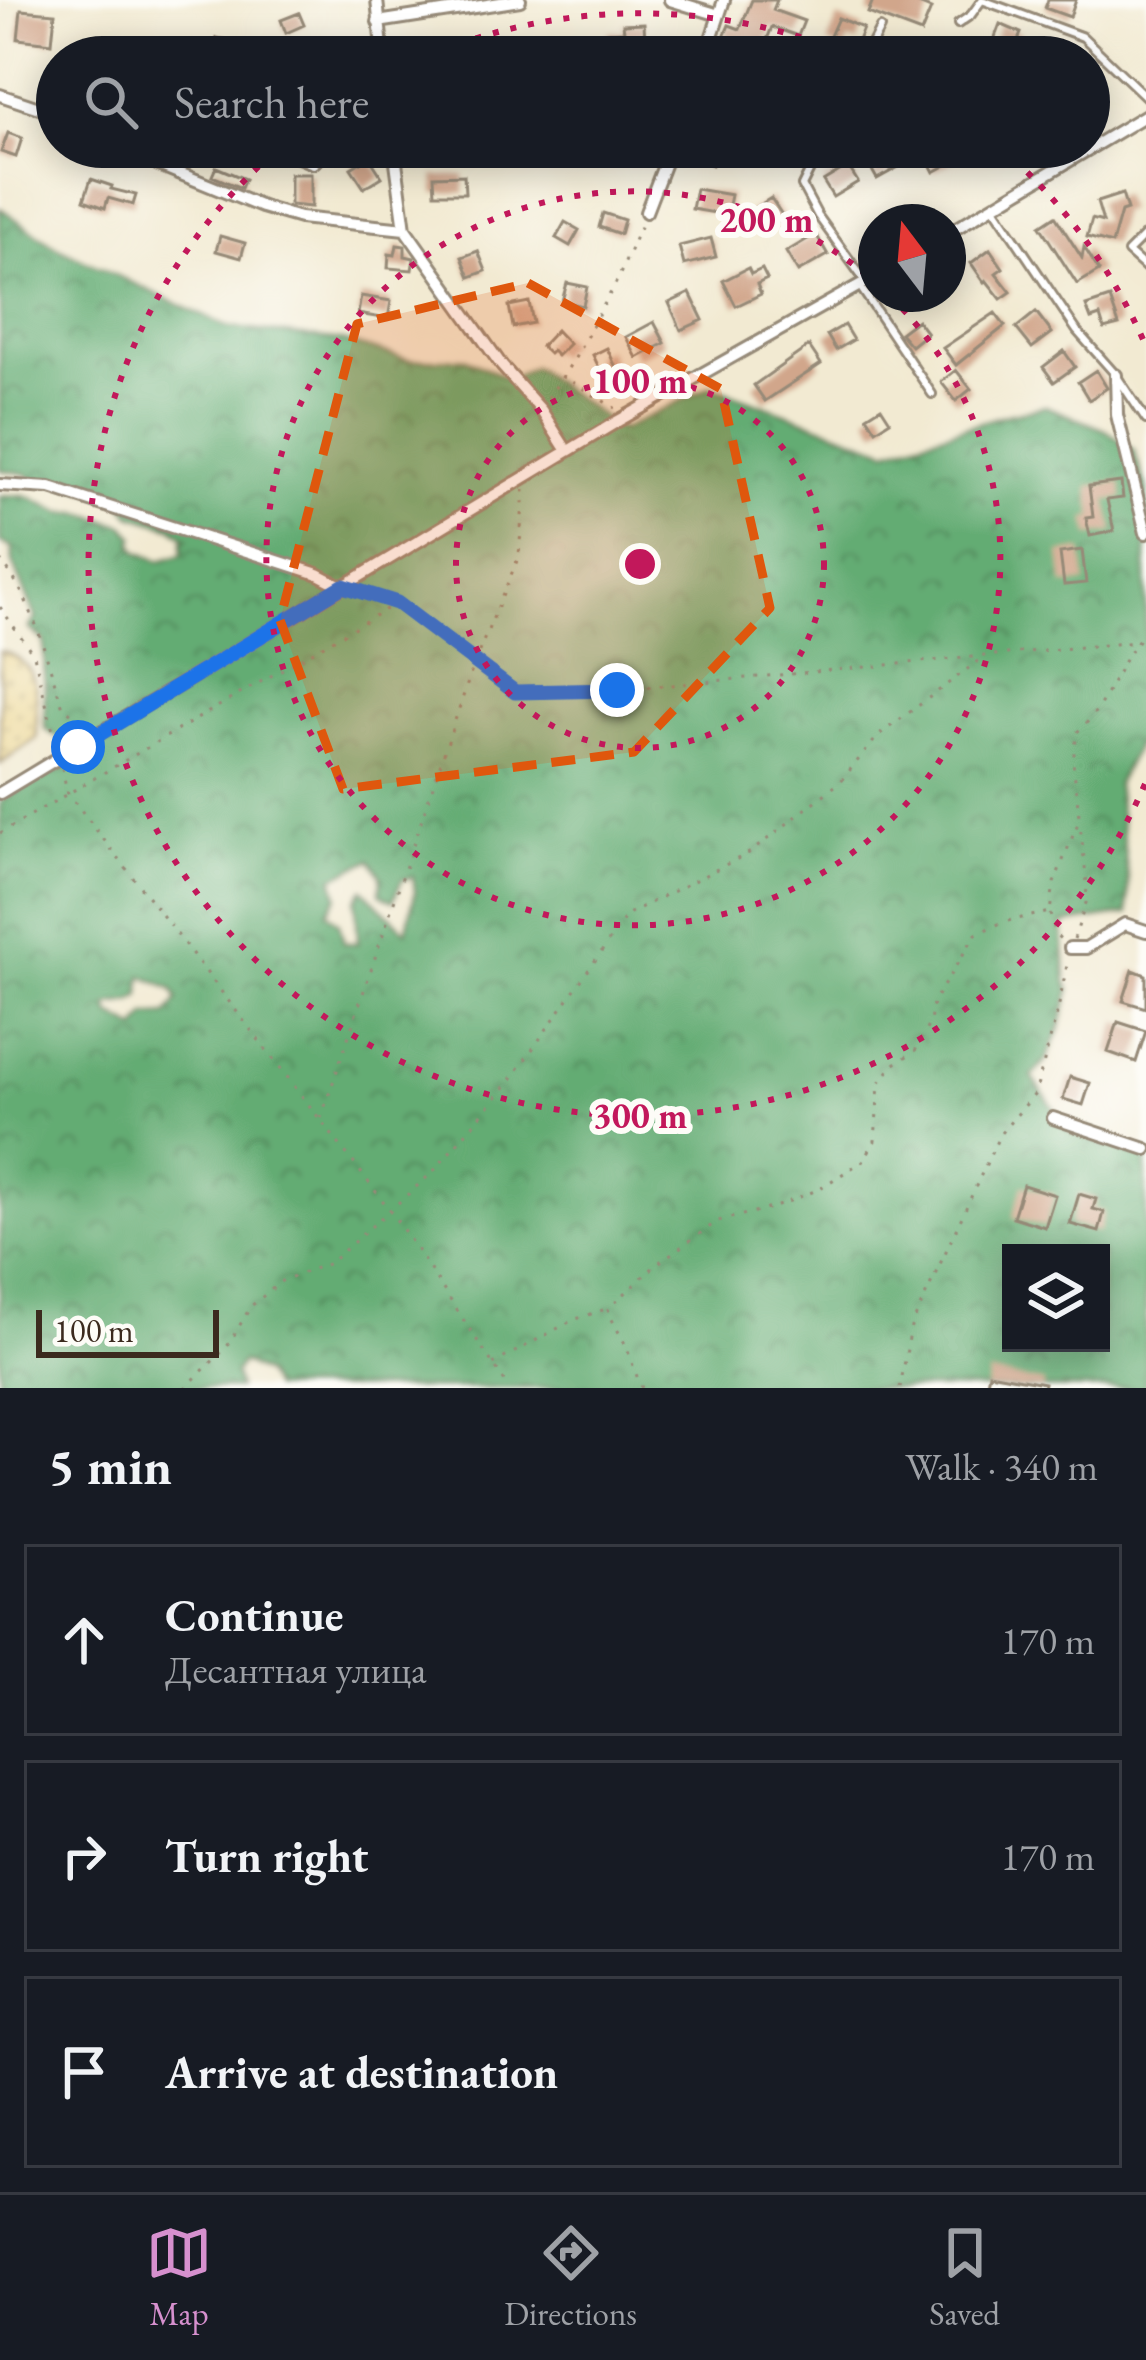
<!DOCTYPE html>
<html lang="en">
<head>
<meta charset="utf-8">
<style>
  :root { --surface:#171b24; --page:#20242c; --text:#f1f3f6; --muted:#9ea1a6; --line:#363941; --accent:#d690ce }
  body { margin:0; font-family:"EB Garamond",serif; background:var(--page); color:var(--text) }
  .controls { position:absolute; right:36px; bottom:36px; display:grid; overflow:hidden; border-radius:0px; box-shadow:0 6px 30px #0003 }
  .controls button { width:108px; height:108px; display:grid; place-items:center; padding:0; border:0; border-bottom:3px solid var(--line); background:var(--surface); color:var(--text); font:60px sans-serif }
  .compass { position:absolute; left:858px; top:204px; width:108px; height:108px; border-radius:50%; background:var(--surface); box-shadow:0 6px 30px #0003; rotate:344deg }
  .scale { position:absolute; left:36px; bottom:30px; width:183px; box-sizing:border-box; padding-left:12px; border:6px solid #3b2a1e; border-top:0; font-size:33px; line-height:42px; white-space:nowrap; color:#3b2a1e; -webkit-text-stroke:9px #fdfcf7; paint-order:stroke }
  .stop { position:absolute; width:36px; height:36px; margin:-27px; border:9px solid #1a73e8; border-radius:50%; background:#fff }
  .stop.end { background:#1a73e8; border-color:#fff; box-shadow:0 3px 12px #0008 }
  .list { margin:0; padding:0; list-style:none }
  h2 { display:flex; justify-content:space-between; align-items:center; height:156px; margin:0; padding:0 48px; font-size:51px }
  h2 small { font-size:39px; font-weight:400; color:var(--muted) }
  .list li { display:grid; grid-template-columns:78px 1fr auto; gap:36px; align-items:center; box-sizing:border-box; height:192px; margin:0 24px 24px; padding:0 24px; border:3px solid var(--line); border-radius:0px }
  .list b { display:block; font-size:45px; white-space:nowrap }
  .list p { margin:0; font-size:39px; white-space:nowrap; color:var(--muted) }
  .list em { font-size:39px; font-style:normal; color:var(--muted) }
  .icon { flex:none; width:66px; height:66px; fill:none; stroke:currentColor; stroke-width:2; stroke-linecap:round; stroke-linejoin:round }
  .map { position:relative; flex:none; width:1146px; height:1388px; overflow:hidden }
  .search { position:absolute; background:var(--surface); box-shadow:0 6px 30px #0003; left:36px; right:36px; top:36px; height:132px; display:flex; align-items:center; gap:30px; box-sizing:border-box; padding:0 42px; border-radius:66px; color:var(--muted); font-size:45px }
  .sheet { height:804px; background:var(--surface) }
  nav { display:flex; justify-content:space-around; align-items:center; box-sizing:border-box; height:168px; border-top:3px solid var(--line); background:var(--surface); font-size:33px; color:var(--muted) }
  nav a { display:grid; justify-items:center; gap:6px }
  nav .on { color:var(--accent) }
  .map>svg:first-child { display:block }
  .forest { fill:url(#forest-crowns); stroke:#506b48; stroke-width:3; fill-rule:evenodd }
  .sand { fill:url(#sand-dots); stroke:#94825e; stroke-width:3 }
  .building { fill:#d1a68b }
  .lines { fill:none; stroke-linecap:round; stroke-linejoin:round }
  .lane-casing { stroke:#968a78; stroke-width:12 }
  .street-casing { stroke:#968a78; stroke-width:16 }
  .path { stroke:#968a78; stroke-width:3; stroke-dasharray:3 9; stroke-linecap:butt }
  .lane { stroke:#fff; stroke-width:6 }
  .street { stroke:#fff; stroke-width:10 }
  .route { stroke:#1a73e8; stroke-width:15 }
  .marked { fill:#df570d; fill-opacity:0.2; stroke:#df570d; stroke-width:9; stroke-dasharray:24 15; stroke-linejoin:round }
  .ring { fill:none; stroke:#c2185b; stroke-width:6; stroke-dasharray:6 12 }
  .centre { fill:#c2185b; stroke:#fdfcf7; stroke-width:6 }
  .ring-label { font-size:36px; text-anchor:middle; font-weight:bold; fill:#c2185b; stroke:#fdfcf7; stroke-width:12; stroke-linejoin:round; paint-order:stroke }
</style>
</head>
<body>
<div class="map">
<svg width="1146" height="1388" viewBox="0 0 1146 1388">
  <defs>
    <pattern id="forest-crowns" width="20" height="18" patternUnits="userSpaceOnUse" patternTransform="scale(3)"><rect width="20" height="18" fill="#64ac73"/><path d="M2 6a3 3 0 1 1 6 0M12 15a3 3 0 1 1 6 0" fill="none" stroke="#548c5e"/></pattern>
    <pattern id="sand-dots" width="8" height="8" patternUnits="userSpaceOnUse" patternTransform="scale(3)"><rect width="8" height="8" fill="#eeda9e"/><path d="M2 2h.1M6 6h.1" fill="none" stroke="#cdbb88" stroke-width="1.8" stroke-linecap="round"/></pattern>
  </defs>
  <rect width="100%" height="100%" fill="#fdfcf7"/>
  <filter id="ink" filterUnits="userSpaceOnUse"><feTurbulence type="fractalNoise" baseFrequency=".00833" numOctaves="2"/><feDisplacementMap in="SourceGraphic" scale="24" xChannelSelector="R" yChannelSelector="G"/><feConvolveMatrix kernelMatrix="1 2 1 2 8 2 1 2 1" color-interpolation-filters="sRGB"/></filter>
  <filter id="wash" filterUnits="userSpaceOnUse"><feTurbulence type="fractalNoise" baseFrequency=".004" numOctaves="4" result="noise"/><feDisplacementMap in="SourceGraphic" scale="48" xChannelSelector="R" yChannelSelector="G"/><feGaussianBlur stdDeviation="2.7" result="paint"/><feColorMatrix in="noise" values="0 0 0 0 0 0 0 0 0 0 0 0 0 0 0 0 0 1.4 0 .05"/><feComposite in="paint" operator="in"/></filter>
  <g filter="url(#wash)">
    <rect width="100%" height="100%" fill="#f2ead2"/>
    <path class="forest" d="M 0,208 L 56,247 L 227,327 L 342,341 L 410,360 L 465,358 L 509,379 L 533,367 L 621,430 L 711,386 L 888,450 L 1008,414 L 1046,406 L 1106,430 L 1134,451 L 1146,488 L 1146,720 L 1139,742 L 1116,784 L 1128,877 L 1128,914 L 1063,924 L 1066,980 L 1070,991 L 1060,1029 L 1047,1058 L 1032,1077 L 1071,1133 L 1146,1156 L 1146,1388 L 272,1388 L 265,1375 L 242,1362 L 234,1373 L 238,1388 L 0,1388 L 0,802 L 51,770 L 59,772 L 66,765 L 63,741 L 45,729 L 44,641 L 29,628 L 36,618 L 13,563 L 12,548 L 0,542 L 0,496 L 25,495 L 63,513 L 81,513 L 124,525 L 135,537 L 133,544 L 139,552 L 160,561 L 183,554 L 183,540 L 188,539 L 172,527 L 131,515 L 119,499 L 65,483 L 36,482 L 27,474 L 0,470 ZM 371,860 L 381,875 L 380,894 L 393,901 L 402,880 L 413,877 L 415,893 L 406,931 L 363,889 L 356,900 L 358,943 L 344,943 L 339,923 L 327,912 L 338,896 L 333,877 ZM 142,976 L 172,989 L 178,999 L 167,1015 L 147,1015 L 137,1029 L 110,1014 L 109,1005 L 132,1002 L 141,995 ZM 1011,1253 L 1101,1253 L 1101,1343 L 1011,1343 Z"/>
    <path class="sand" d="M 0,651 C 45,663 35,699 37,738 L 0,764 Z"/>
    <g id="blocks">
      <path class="building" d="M 752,0 L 777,0 L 773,10 L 804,21 L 798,36 L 772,27 L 760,57 L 745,57 L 720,47 L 729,25 L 740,29 Z
        M 873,0 L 909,0 L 931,9 L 921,33 L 868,13 Z
        M 1048,0 L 1076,0 L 1070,17 L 1045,8 Z
        M 21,10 L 55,13 L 52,43 L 18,39 Z
        M 299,13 L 304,25 L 286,33 L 281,20 Z
        M 838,18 L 863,28 L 857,43 L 849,40 L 844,50 L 827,43 Z
        M 644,23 L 645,43 L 609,45 L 608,32 L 624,31 L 623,24 Z
        M 1000,24 L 1021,33 L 1013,53 L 992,45 Z
        M 217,38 L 241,42 L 239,54 L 232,57 L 214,56 Z
        M 8,133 L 22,138 L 16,157 L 1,152 Z
        M 529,147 L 541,147 L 541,167 L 513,166 L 513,152 L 529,153 Z
        M 691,147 L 719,147 L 712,165 L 688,155 Z
        M 898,147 L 906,163 L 877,179 L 868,163 Z
        M 921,147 L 949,147 L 956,160 L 934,172 Z
        M 369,157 L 382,177 L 364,188 L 351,168 Z
        M 848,166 L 858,182 L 833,197 L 823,181 Z
        M 216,167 L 245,179 L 241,188 L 212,176 Z
        M 290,174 L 311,174 L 311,207 L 290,205 Z
        M 464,175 L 465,193 L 435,193 L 434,176 Z
        M 91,179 L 112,186 L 111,189 L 136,195 L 133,205 L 108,198 L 105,208 L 84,200 Z
        M 696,189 L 731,195 L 727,215 L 692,209 Z
        M 1122,194 L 1127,210 L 1121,212 L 1112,244 L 1087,237 L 1092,219 L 1103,222 L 1097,202 Z
        M 771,198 L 784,218 L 761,233 L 748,212 Z
        M 603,213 L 624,220 L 620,234 L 599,227 Z
        M 1055,216 L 1082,258 L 1084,247 L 1099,271 L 1077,284 L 1040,226 Z
        M 565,222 L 579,230 L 570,246 L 556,238 Z
        M 816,234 L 828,255 L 798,272 L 786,252 Z
        M 220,236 L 245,243 L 241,258 L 216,251 Z
        M 711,238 L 716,257 L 684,265 L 679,246 Z
        M 397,245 L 405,246 L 405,256 L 414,258 L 412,270 L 388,268 L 389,254 L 395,255 Z
        M 990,249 L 1003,268 L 996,273 L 1011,292 L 1001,299 L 986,280 L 984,282 L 971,263 Z
        M 478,251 L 486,271 L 470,277 L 462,257 Z
        M 748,268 L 751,274 L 762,269 L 767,279 L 757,284 L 761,294 L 736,306 L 723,281 Z
        M 567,283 L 587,287 L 583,306 L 562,301 Z
        M 690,293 L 703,320 L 681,330 L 669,303 Z
        M 361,296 L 391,301 L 388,319 L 358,314 Z
        M 1110,298 L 1119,325 L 1104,329 L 1100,316 L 1091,319 L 1086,306 Z
        M 529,302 L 533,323 L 513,327 L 509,306 Z
        M 1036,312 L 1052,333 L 1032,348 L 1016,328 Z
        M 995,313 L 1005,326 L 956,365 L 943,348 Z
        M 917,320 L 927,333 L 911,346 L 900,333 Z
        M 654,322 L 665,343 L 637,358 L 626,337 Z
        M 844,325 L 853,340 L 836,350 L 827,335 Z
        M 556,330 L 569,344 L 557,356 L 552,351 L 549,354 L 541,346 Z
        M 809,346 L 821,364 L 765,401 L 754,385 Z
        M 607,348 L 621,378 L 607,385 L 593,355 Z
        M 1064,351 L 1075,367 L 1054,382 L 1043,367 Z
        M 956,370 L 971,389 L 956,401 L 941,382 Z
        M 1096,370 L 1107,388 L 1089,400 L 1078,382 Z
        M 881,407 L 890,421 L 876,430 L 867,416 Z
        M 1121,482 L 1123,498 L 1107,500 L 1114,531 L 1090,536 L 1086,518 L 1093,517 L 1089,486 Z
        M 1082,550 L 1086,583 L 1064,585 L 1060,553 Z
        M 1133,970 L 1146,975 L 1146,1008 L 1123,1001 Z
        M 1118,1022 L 1146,1031 L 1136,1062 L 1108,1052 Z
        M 1070,1077 L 1090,1083 L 1083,1105 L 1063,1099 Z
        M 1023,1185 L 1055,1195 L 1045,1227 L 1013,1217 Z
        M 1079,1194 L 1096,1199 L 1093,1209 L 1104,1212 L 1099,1232 L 1070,1224 Z
        M 989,1373 L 1044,1383 L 1043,1388 L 986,1388 Z"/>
    </g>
  </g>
  <g filter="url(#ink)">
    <use href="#blocks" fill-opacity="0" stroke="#968a78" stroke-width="3"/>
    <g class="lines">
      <defs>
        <path id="lane" d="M 958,24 L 971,15 L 982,0 L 1083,37 L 1146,97
          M 865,57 L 880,28
          M 821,147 L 802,186 L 818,216 L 865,281
          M 993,206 L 1077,331 L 1116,375 L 1146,420
          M 908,219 L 910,222
          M 1146,234 L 1128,252 L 1146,268
          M 859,285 L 932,394"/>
        <path id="street" d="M 377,0 L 383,57
          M 670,0 L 719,15
          M 378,22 L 520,0
          M 705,57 L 724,0
          M 0,95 L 57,114
          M 115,147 L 262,207 L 300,218 L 405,229 L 502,366 L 541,410 L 567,451
          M 394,147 L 405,229
          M 284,151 L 313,163 L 332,147
          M 646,212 L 671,147
          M 948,233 L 1146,115
          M 1116,375 L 1117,415 L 1146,533
          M 0,485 L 50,488 L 318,574 L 343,587
          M 0,793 L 618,421 L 876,276
          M 1070,948 L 1086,948 L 1125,924 L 1146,931
          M 1053,1118 L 1146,1149"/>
      </defs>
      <use href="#lane" class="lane-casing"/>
      <use href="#street" class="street-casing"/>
      <path class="path" d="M 562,376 L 615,408
        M 548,398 L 575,358 L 618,279 L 642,222
        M 0,560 C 34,599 46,659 63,707 L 72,714 L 76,737
        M 355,590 L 397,603 L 515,691 L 617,690 L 1136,642
        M 0,607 L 34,655 L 57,747
        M 62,768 L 67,792 L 390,1210 L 509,1388
        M 1079,815 L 1073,761 L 1077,732 C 1109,705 1117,661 1146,631
        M 0,833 L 393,605
        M 1050,914 L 1056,935 L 1064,942
        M 1074,939 L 1086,903 L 1087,883 L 1080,825
        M 321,1118 L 475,661 L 519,556 L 524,490
        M 493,1364 L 573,1320 L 606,1309
        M 185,1388 L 227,1347 L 251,1306 L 283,1280 L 330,1263 L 433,1172 L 510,1081 L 628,914 L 751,852 L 840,782 L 879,735 L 985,656
        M 642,1388 C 634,1372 630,1353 622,1338 C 616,1327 612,1321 608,1309 L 658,1263 L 718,1221 L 775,1207 L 817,1190 L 863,1161 L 875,1141 L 879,1083 L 893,1065 L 915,1051 L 930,1022 L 933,1002 L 976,934 L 1003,922 L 1050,912 L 1054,883 L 1080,818
        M 900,1388 L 911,1327 L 1000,1134 L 1035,1094 L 1057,1014 L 1068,960"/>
      <use href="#lane" class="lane"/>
      <use href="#street" class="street"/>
    </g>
  </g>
  <g class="lines" filter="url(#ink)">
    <path class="route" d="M 78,747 L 343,586 L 397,603 L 515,692 L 617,690"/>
  </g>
  <path class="marked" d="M 528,283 L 721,389 L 770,608 L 634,752 L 343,789 L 280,620 L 357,324 Z"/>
  <g class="ring">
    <circle cx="640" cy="564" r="184"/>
    <path d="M890 296A367 367 0 1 1 876 283"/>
    <path d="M1145 784A551 551 0 1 1 279 148M425 57A551 551 0 0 1 855 57M1001 148A551 551 0 0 1 1145 344"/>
  </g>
  <circle cx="640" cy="564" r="18" class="centre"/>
  <g class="ring-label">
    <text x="766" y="232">200 m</text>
    <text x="640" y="393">100 m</text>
    <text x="640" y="1128">300 m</text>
  </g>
</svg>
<div class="controls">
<button><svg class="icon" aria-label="layers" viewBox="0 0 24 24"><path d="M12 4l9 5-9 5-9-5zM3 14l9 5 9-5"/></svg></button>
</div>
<svg class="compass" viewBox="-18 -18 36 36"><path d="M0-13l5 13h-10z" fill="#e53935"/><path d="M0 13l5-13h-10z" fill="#9ea1a6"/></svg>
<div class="scale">100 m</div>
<div class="stop" style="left:78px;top:747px"></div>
<div class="stop end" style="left:617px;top:690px"></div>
<div class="search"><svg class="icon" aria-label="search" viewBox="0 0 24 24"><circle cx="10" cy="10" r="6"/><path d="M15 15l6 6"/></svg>Search here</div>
</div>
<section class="sheet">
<h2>5 min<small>Walk · 340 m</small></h2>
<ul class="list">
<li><svg class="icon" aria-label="ahead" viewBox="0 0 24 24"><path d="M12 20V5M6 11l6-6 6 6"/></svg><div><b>Continue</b><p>Десантная улица</p></div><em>170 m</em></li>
<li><svg class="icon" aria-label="right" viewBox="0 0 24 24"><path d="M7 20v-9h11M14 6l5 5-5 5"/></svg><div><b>Turn right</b></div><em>170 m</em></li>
<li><svg class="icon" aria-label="arrive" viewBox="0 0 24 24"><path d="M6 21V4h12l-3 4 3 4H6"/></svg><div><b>Arrive at destination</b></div></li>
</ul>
</section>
<nav>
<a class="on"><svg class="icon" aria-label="map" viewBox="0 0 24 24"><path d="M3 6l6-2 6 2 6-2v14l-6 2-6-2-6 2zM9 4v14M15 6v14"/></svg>Map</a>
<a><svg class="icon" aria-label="directions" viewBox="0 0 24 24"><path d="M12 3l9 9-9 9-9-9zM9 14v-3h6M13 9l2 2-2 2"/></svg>Directions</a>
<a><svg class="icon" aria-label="saved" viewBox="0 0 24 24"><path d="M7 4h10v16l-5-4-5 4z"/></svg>Saved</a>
</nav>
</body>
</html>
